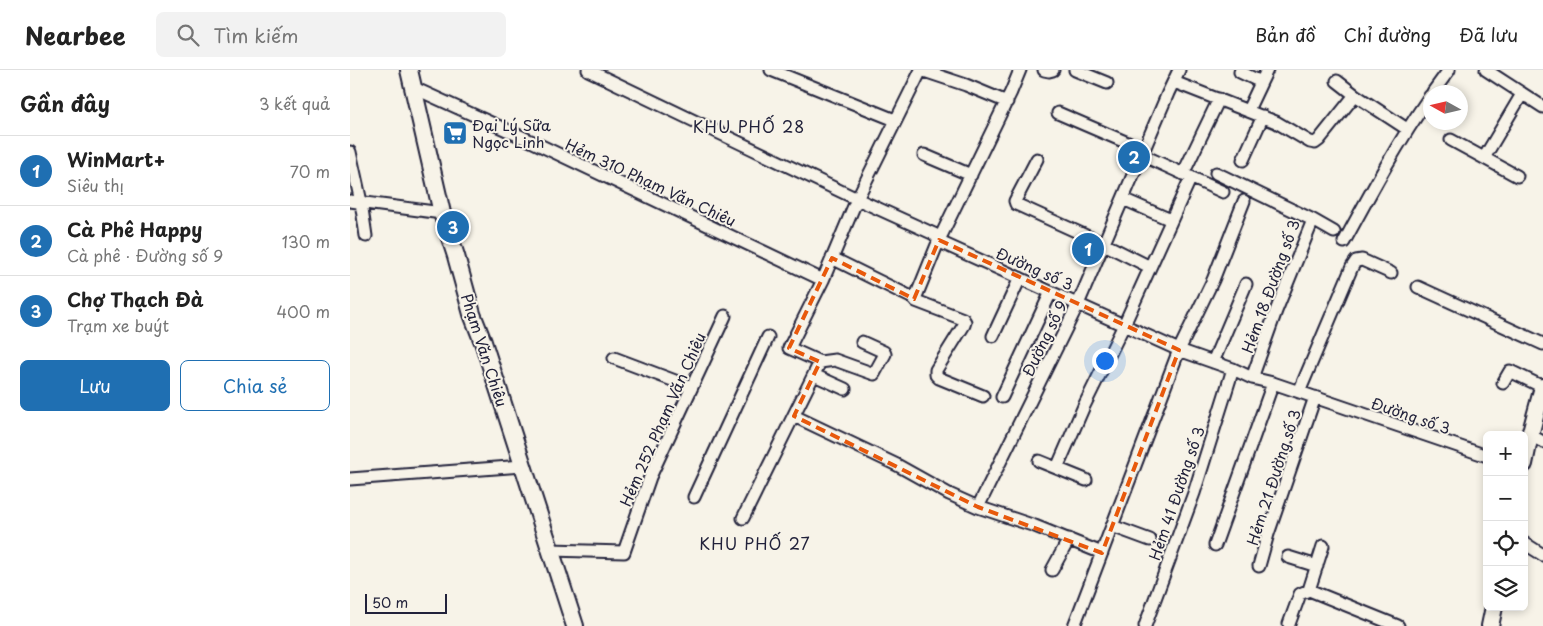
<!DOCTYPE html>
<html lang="vi">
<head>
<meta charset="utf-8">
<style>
  :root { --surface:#fff; --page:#f2f2f2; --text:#222; --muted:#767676; --line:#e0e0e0; --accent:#1f6fb2 }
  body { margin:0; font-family:"Playpen Sans",sans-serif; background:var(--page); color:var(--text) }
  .controls { position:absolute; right:15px; bottom:15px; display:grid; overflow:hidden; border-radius:8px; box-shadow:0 2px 8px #0003 }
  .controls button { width:45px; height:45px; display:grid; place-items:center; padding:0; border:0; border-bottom:1px solid var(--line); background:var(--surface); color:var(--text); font:25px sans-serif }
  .compass { position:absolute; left:1073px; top:15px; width:45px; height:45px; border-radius:50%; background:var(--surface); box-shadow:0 2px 8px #0003; rotate:278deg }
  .scale { position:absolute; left:15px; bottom:12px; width:82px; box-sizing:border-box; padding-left:5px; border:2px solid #22223b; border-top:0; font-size:14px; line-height:18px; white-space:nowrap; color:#22223b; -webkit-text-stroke:4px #f7f3e8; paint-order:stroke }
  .you { position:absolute; left:754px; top:290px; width:18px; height:18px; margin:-12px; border:4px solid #fff; border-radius:50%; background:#1a73e8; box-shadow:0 0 0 8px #1a73e833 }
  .badge { display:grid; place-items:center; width:32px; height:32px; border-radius:50%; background:var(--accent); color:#fff; font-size:16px; font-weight:700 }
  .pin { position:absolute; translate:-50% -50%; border:2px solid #fff; box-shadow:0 1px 5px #0006 }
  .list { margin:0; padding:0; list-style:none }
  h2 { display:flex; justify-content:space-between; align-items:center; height:65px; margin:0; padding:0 20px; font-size:21px }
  h2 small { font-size:16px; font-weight:400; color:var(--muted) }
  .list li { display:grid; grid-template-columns:32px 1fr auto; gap:15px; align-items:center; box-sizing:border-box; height:70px; padding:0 20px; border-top:1px solid var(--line) }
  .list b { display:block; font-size:19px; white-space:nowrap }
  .list p { margin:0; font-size:16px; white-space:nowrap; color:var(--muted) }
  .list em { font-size:16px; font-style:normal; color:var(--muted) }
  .actions { display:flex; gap:10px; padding:15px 20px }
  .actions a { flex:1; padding:11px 0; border:1px solid var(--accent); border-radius:8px; text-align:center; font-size:18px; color:var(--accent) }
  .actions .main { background:var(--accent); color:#fff }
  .icon { flex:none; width:28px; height:28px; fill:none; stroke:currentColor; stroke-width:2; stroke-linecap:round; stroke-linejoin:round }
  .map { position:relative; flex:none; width:1193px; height:556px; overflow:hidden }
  header { display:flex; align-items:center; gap:30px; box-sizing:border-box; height:70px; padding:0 25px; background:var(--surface); border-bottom:1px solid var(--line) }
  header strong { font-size:24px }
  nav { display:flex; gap:28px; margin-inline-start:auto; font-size:18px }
  .search { width:350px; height:45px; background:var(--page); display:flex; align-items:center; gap:12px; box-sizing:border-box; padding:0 18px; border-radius:8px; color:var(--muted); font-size:19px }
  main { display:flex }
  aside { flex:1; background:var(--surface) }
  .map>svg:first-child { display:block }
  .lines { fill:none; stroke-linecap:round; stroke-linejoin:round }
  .street-casing { stroke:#22223b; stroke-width:15 }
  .secondary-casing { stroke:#22223b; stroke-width:20 }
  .street { stroke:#f7f3e8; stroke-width:11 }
  .secondary { stroke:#f7f3e8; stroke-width:16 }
  .marked { fill:none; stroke:#e8590c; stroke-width:4; stroke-dasharray:10 6; stroke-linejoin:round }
  .labels { text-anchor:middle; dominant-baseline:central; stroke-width:4; stroke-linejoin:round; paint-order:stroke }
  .poi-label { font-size:15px; fill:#22223b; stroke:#f7f3e8; text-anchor:start }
  .street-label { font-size:15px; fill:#22223b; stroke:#f7f3e8 }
  .neighbourhood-label { font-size:16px; letter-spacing:1px; fill:#22223b; stroke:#f7f3e8 }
</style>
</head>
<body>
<header>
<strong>Nearbee</strong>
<div class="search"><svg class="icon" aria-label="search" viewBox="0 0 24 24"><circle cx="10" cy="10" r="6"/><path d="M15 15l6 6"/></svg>Tìm kiếm</div>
<nav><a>Bản đồ</a><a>Chỉ đường</a><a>Đã lưu</a></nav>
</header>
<main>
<aside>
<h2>Gần đây<small>3 kết quả</small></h2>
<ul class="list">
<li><span class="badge">1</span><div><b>WinMart+</b><p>Siêu thị</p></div><em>70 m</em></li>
<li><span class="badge">2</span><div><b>Cà Phê Happy</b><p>Cà phê · Đường số 9</p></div><em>130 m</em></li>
<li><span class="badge">3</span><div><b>Chợ Thạch Đà</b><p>Trạm xe buýt</p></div><em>400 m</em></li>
</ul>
<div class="actions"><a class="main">Lưu</a><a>Chia sẻ</a></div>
</aside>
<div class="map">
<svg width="1193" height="556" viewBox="0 0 1193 556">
  <rect width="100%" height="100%" fill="#f7f3e8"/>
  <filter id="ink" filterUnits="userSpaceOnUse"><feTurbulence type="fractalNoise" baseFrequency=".02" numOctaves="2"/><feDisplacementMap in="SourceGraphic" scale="10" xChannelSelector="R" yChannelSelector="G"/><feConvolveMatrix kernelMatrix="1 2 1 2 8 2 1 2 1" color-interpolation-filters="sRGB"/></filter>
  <g filter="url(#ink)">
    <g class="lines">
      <defs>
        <path id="street" d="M 238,0 L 507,129 L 584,164 L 592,173 L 829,280 L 883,299 L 902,308 L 923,313 L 1137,386
          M 421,0 L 545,50
          M 694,0 L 699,1 L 703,0
          M 725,0 L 757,13
          M 891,0 L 890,2 L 911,12
          M 1136,0 L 1193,37
          M 987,11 L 1005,25
          M 824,12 L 926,52 L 960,72 L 965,73 L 969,70 L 1005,25 L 1057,59
          M 62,17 L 183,72 L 473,210
          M 1083,22 L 1099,0
          M 898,40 L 917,0
          M 708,43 L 794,80
          M 1101,70 L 1167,106
          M 0,82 L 11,132 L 16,166
          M 574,85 L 621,105
          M 792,85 L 873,122
          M 1134,88 L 1172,24
          M 687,89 L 665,131 L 666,134 L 754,174 L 800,197
          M 893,90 L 913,46
          M 866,103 L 963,150 L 926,241 L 902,308
          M 833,104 L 869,29
          M 773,129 L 821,150
          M 0,131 L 92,143
          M 963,150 L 984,162
          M 994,172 C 1021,122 1048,72 1080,26
          M 482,188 L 565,229
          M 1068,217 L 1193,274
          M 643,266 L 670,208
          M 264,288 L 341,317
          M 470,292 L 485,290 L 524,304 L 535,284 L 534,282 L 512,272
          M 863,292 L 896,214
          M 464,305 L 495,319
          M 1153,313 L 1160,301 L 1193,317
          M 949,322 L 1002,197 L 1006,191 L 1012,190 L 1041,203
          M 633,326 L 589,308 L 586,305 L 586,300 L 614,255 L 615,252 L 613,249 L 566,231 L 565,229 L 589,170 L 661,22 L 670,0
          M 652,327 L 701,222
          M 444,346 L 547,395 L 599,424 L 628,437 L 685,456 L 752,483
          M 1180,365 L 1193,372
          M 689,391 L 736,410
          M 707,398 L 734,336 L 774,255 L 841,107
          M 0,409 L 173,396
          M 344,427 L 418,267
          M 628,437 L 728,234 L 818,23 L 829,0
          M 393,448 L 470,292 L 439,278 L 473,210 L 507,129 L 571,0 L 616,15 L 657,32
          M 762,456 L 800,470
          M 1174,473 L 1193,485
          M 865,475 L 923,313
          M 200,480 L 274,482 L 300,407 L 375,246
          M 938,487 L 967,496
          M 909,496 L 918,464 L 965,327
          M 702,500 L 719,469
          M 959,520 L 973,476
          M 939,554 L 950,524 L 959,520 L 1048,556
          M 724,556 L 829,280 L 863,210 L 894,131
          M 795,556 L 844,423 L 883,299"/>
        <path id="secondary" d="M 59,0 L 92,143 L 106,186 L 122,244 L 133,272 L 225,556
          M 1174,394 L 1180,365 L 1193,317
          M 1140,556 L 1144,537"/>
      </defs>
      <use href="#street" class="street-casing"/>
      <use href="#secondary" class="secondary-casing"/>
      <use href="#street" class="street"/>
      <use href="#secondary" class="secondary"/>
    </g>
  </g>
  <path class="marked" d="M 589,170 L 829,280 L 752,483 L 628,437 L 444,346 L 470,292 L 439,278 L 482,188 L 564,229 Z"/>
  <defs>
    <symbol id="supermarket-square" viewBox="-11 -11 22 22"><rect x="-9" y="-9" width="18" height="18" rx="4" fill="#1f6fb2" stroke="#f7f3e8"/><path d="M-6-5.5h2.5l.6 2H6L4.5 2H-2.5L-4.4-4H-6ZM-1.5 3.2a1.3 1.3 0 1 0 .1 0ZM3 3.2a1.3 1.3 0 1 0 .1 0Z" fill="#fff"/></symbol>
  </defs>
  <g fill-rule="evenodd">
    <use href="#supermarket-square" x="91" y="49" width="28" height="28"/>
  </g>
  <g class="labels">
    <g class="poi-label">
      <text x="122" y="54">Đại Lý Sữa<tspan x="122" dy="17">Ngọc Linh</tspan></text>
    </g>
    <g class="street-label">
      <text transform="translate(301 112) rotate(25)">Hẻm 310 Phạm Văn Chiêu</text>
      <text transform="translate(685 198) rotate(24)">Đường số 3</text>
      <text transform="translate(920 216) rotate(-70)">Hẻm 18 Đường số 3</text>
      <text transform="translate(694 268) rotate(-64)">Đường số 9</text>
      <text transform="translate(135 280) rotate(72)">Phạm Văn Chiêu</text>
      <text transform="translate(1061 345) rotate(19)">Đường số 3</text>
      <text transform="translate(312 349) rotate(-66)">Hẻm 252 Phạm Văn Chiêu</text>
      <text transform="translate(923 407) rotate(-72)">Hẻm 21 Đường số 3</text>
      <text transform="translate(826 423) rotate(-71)">Hẻm 41 Đường số 3</text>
    </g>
    <g class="neighbourhood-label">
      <text x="399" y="56">KHU PHỐ 28</text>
      <text x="405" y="473">KHU PHỐ 27</text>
    </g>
  </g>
</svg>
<div class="controls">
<button>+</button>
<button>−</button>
<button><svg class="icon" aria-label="locate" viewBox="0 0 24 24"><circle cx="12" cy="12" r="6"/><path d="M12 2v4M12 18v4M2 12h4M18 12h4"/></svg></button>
<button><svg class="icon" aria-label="layers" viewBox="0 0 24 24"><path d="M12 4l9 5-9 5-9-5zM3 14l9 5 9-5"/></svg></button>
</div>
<svg class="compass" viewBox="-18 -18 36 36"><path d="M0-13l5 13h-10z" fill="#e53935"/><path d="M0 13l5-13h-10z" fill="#767676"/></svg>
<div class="scale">50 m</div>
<div class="you"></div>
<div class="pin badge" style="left:738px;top:179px">1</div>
<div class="pin badge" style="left:784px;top:87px">2</div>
<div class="pin badge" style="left:103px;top:157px">3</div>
</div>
</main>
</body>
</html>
